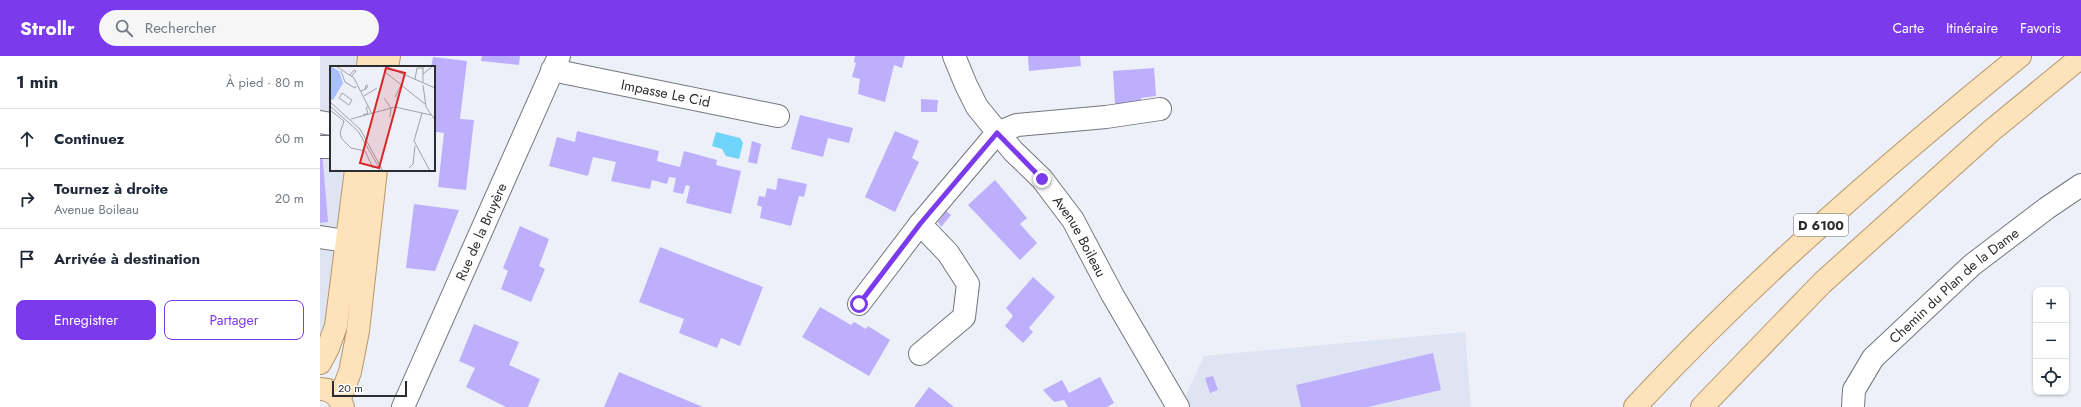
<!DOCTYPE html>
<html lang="fr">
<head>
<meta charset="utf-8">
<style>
  :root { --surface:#fff; --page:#f6f6f7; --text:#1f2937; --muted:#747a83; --line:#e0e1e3; --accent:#7c3aed }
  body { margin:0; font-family:Jost,sans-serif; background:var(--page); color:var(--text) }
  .controls { position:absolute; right:12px; bottom:12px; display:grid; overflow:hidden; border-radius:8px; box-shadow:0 1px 3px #0004 }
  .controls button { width:36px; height:36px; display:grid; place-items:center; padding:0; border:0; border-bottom:1px solid var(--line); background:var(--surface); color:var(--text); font:20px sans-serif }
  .scale { position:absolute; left:12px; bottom:10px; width:75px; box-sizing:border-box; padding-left:4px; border:2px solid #2c2d30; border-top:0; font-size:11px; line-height:14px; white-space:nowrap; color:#2c2d30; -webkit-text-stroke:3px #fff; paint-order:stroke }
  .stop { position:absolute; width:12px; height:12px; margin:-9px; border:3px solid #7c3aed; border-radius:50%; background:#fff }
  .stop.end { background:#7c3aed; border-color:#fff; box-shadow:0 1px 4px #0008 }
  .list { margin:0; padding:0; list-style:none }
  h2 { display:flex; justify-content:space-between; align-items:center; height:52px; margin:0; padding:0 16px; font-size:17px }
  h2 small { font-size:13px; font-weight:400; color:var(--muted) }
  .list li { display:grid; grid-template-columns:26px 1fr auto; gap:12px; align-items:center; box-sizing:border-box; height:60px; padding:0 16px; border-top:1px solid var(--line) }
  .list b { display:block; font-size:15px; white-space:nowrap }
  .list p { margin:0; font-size:13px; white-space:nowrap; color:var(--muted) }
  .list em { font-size:13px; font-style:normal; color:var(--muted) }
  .actions { display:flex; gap:8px; padding:12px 16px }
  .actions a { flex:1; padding:9px 0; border:1px solid var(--accent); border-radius:8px; text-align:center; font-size:14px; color:var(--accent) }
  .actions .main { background:var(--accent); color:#fff }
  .icon { flex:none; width:22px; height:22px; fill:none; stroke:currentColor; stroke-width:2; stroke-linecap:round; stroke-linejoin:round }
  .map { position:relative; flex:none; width:1761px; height:351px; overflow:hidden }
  header { display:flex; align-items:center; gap:24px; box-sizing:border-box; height:56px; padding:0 20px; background:var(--accent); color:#fff }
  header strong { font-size:19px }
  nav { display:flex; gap:22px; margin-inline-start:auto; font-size:14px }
  .search { width:280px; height:36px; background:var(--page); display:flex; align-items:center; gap:10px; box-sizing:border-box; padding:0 14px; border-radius:22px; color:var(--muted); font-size:15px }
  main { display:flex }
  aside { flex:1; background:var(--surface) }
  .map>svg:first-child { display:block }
  .built { fill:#dfe4f3 }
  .water { fill:#70d4fa }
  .building { fill:#bdaffb }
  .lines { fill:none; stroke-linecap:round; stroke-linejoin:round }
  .minor-casing { stroke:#74767d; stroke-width:24 }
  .major-casing { stroke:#b4966c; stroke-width:24 }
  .minor { stroke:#fff; stroke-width:22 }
  .major { stroke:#fee2ba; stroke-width:22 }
  .route { stroke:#7c3aed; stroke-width:5 }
  .labels { text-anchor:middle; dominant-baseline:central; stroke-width:3.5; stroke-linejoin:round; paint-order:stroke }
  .shield { fill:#fff; stroke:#6b6c6e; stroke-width:1 }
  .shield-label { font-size:13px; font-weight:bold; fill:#2c2d30 }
  .street-label { font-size:14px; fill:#2c2d30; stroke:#fff }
  .inset-road { fill:none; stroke:#a0a2a8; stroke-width:1 }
  .view { fill:#d62828; fill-opacity:0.15; stroke:#d62828; stroke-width:2 }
  .inset-edge { fill:none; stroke:#2c2d30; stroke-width:2 }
</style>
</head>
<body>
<header>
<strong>Strollr</strong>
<div class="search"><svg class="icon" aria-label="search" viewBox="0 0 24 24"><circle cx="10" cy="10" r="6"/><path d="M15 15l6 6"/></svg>Rechercher</div>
<nav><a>Carte</a><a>Itinéraire</a><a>Favoris</a></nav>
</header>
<main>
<aside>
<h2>1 min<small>À pied · 80 m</small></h2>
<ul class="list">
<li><svg class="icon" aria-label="ahead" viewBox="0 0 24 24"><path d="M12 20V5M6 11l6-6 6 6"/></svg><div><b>Continuez</b></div><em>60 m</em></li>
<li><svg class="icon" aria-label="right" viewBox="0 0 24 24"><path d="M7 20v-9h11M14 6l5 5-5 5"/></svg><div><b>Tournez à droite</b><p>Avenue Boileau</p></div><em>20 m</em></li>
<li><svg class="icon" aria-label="arrive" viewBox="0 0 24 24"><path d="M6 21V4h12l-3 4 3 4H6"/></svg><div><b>Arrivée à destination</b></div></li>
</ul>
<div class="actions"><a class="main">Enregistrer</a><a>Partager</a></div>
</aside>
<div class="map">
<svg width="1761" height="351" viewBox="0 0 1761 351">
  <rect width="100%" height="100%" fill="#edf0f8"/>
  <path class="built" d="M 0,0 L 38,0 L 36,11 L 11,11 L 11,114 L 25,114 L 6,277 L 0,294 Z
    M 1145,276 L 1151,351 L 860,351 L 884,300 Z"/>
  <path class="water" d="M 396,76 L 420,82 L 423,87 L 419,103 L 406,100 L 402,93 L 392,90 Z"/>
  <path class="building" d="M 162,0 L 200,0 L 199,9 L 161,5 Z
    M 535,0 L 585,0 L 582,12 L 574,9 L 565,46 L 538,38 L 540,23 L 532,21 L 536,7 L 534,6 Z
    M 708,0 L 760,0 L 761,10 L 709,15 Z
    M 113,1 L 147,5 L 140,63 L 154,64 L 146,134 L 118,131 L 124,77 L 116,76 L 114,63 L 114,11 L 111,11 Z
    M 834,12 L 836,40 L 821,42 L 821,46 L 795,48 L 793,15 Z
    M 601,43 L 618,44 L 617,56 L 601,56 Z
    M 480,59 L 533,72 L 529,87 L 508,82 L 503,101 L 471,93 Z
    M 257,75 L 339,95 L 337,105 L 360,111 L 364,95 L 397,104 L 396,109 L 421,115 L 411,158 L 366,147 L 370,130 L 366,129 L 363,138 L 353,136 L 356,122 L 349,121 L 347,128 L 332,124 L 330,133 L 291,125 L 296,106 L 273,101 L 268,120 L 229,110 L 237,81 L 255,86 Z
    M 575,75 L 599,85 L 592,102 L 599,106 L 575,156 L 545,141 Z
    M 432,85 L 441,88 L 437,108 L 428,106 Z
    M 0,95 L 2,95 L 8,166 L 0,167 Z
    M 458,122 L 487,128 L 484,141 L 479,140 L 471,170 L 440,162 L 442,151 L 437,149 L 439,140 L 445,141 L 447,132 L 456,134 Z
    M 675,124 L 707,162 L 700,168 L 717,187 L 700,204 L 648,149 Z
    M 94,148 L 139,154 L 115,215 L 86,212 Z
    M 626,155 L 631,159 L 621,171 L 618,166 Z
    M 200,170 L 229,183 L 219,210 L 225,213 L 211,246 L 181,233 L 188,215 L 183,212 Z
    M 340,191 L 443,231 L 420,290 L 401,282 L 397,292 L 359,277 L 364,263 L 319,246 Z
    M 713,221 L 735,241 L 709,272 L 713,276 L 703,287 L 685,270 L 693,260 L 686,252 Z
    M 500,251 L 531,269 L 534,266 L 546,273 L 548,270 L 570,284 L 549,320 L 482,281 Z
    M 154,268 L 199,286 L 189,309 L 220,323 L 208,351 L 186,351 L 146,331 L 155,312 L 139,305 Z
    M 1113,297 L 1121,334 L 1048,351 L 981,351 L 976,329 Z
    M 299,316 L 383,351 L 284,351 Z
    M 893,320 L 898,334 L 890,337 L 885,322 Z
    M 780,321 L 794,347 L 787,351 L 748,351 L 744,344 L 734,346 L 723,334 L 742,324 L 749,337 Z
    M 609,331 L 623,342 L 634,351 L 594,351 Z"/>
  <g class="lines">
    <defs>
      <g id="minor">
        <path id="s1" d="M 634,0 L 646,29 L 657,51 L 693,95 L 722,123 L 753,164 L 792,238 L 858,351"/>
        <path id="s2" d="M 232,14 L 458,60"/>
        <path d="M 0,66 L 11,68"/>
        <path d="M 0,91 L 11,91"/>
        <path d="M 600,168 L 628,197 L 648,228 L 644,261 L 600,298"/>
        <path d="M 0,181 L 26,185"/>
        <path d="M 539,248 L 600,168 L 677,77 L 697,69 L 786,61 L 840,53"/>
        <path id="s3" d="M 83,351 L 239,0"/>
        <path id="s4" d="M 1533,351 L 1534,334 L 1553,302 L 1652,209 L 1727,152 L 1761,129"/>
      </g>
      <path id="major" d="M 48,11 L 49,0
        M 67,11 L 69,0
        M 0,307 L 8,292 L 16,270 L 36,114
        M 0,333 C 12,333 19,340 23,351
        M 20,342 L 30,316 L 38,275 L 56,114
        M 1315,351 C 1433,224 1566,109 1700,0
        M 1382,351 L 1502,227 L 1671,75 L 1761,1"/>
    </defs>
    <use href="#minor" class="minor-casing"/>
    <use href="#major" class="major-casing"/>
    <use href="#minor" class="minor"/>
    <use href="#major" class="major"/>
  </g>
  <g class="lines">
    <path class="route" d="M 539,248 L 600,168 L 677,77 L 722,123"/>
  </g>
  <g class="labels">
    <rect class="shield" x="1474" y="158" width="54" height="22" rx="3"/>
    <g class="shield-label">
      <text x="1501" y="169">D 6100</text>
    </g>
    <g class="street-label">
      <text stroke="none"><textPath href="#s2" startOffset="116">Impasse Le Cid</textPath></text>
      <text stroke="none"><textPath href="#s3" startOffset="192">Rue de la Bruyère</textPath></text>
      <text stroke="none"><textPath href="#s1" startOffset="222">Avenue Boileau</textPath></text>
      <text stroke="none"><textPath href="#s4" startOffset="163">Chemin du Plan de la Dame</textPath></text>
    </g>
  </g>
  <g transform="translate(10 10)">
    <rect width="105" height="105" fill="#edf0f8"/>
    <path d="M 0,0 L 9,5 L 13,17 L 3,34 L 0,33 Z" fill="#a9befd"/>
    <path class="inset-road" d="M 6,0 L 24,12 L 42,48M 93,0 L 93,16M 57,1 L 105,22M 54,3 L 55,6 L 95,38M 11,5 L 15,16 L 25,22 L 26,20M 93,8 L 103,0M 20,9 L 24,4 L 26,5 L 22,10M 85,13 L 87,2 L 93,2M 93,19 L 96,41 L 105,54M 31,25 L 36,23 L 38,20 L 36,19 L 35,23M 12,27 L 22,34 L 19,39 L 9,32 ZM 34,30 L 47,22M 65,31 L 71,19M 54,32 L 61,42 L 60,51M 0,36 L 30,63 L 53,105M 0,40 L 28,65 L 51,105M 0,44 L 14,55 L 10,67 L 12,73 L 21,82 L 35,85 L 43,102M 92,47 L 84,75 L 100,105M 33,49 L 38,47 L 36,42 L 39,40M 21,53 L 65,41 L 101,49M 79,102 L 83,98 L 85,80"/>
    <path class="view" d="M 56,2 L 75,7 L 49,102 L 30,97 Z"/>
    <rect width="105" height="105" class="inset-edge"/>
  </g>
</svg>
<div class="controls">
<button>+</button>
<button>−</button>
<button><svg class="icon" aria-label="locate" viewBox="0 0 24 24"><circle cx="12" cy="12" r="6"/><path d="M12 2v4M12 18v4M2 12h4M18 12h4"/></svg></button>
</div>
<div class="scale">20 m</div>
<div class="stop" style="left:539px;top:248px"></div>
<div class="stop end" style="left:722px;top:123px"></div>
</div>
</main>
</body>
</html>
